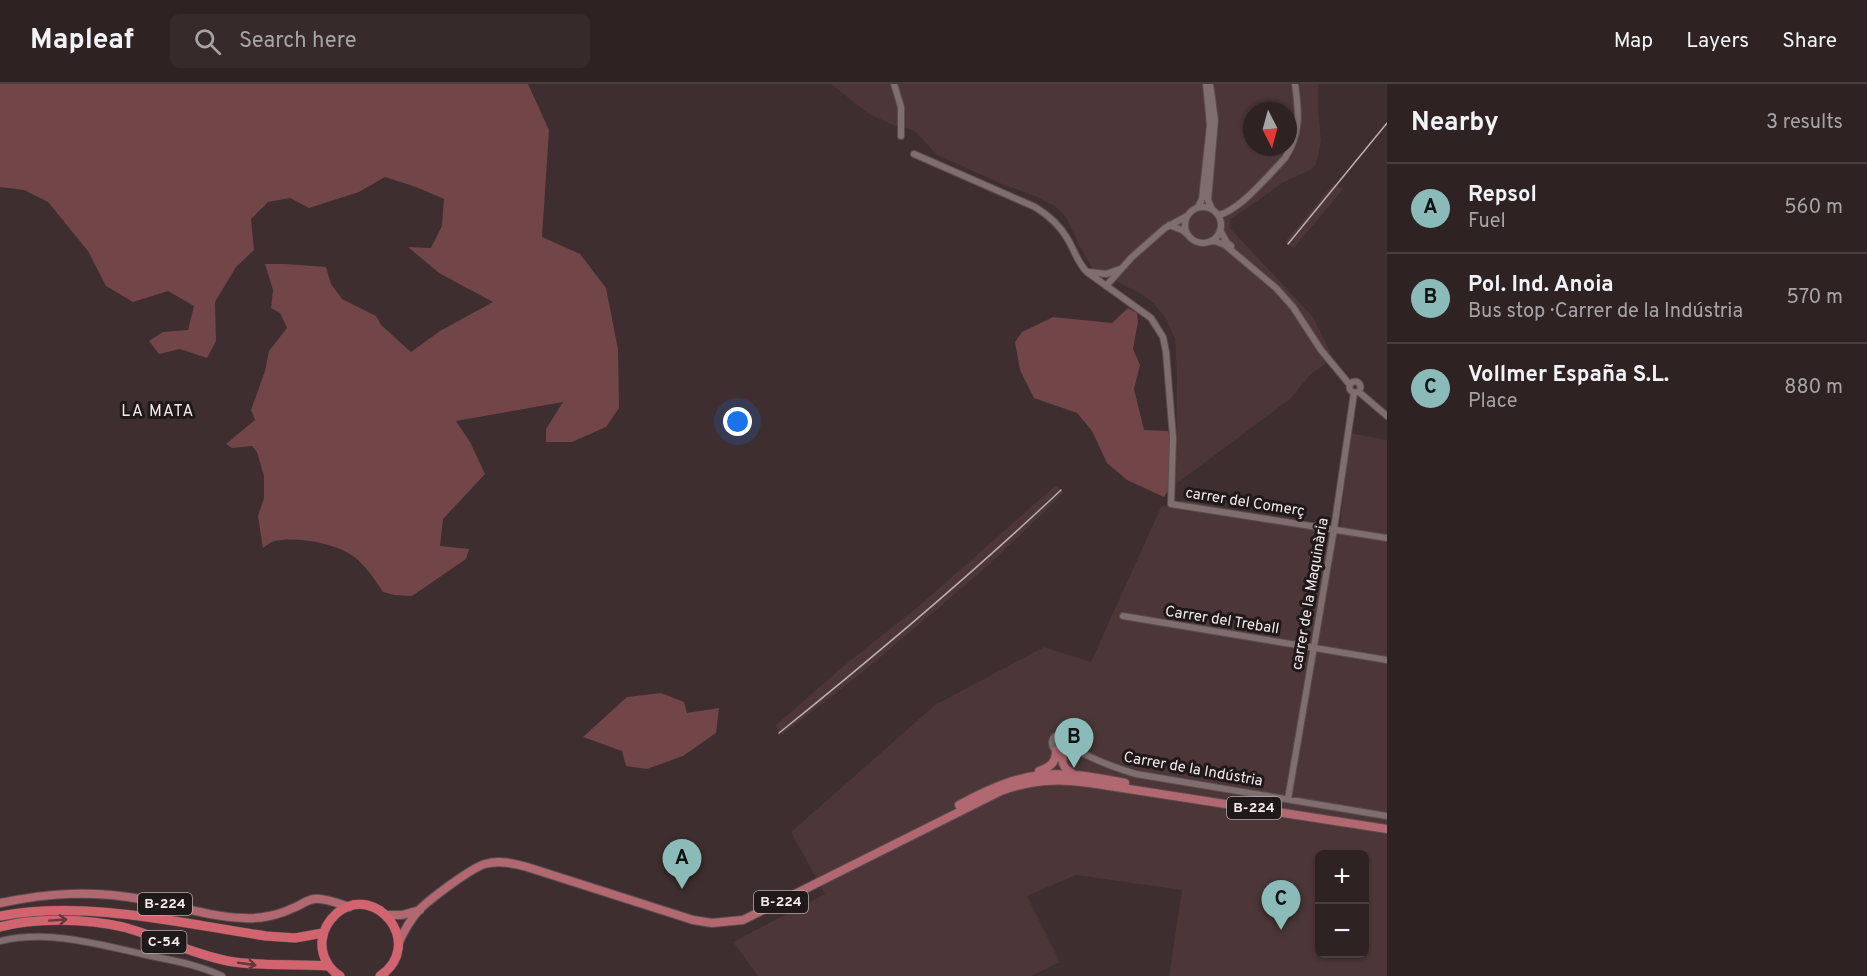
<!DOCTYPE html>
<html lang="en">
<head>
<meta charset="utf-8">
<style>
  :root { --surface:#2e2223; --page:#362a2b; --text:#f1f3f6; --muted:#a7a4a6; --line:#493f41; --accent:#8bbbb9 }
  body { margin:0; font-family:Overpass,sans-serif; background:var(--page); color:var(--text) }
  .controls { position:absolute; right:18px; bottom:18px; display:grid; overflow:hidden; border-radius:9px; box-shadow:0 2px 4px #0004 }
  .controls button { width:54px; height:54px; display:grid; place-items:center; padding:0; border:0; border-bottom:2px solid var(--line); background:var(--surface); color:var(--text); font:30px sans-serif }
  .compass { position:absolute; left:1243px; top:18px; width:54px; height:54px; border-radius:50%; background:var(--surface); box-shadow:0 2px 4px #0004; rotate:174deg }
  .you { position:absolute; left:738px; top:338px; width:21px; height:21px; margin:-15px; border:4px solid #fff; border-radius:50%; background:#1a73e8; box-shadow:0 0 0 9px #1a73e833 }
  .badge { display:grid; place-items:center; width:39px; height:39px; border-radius:50%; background:var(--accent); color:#111; font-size:20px; font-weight:700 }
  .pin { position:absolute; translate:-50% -50px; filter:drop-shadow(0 2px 3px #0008) }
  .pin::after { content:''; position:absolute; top:32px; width:21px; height:18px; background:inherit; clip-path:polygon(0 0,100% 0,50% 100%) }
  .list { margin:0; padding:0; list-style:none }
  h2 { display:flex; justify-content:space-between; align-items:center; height:78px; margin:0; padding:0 24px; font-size:26px }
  h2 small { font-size:20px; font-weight:400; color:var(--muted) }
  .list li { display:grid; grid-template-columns:39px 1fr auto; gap:18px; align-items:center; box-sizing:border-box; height:90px; padding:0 24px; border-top:2px solid var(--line) }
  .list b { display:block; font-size:22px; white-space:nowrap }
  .list p { margin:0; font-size:20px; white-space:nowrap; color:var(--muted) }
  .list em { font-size:20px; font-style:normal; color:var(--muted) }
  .icon { flex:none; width:33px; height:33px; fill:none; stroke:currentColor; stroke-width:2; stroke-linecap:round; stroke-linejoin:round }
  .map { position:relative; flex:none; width:1387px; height:892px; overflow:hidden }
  header { display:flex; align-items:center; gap:36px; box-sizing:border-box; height:84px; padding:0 30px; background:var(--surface); border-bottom:2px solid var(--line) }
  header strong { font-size:28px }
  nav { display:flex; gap:33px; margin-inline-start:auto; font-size:21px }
  .search { width:420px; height:54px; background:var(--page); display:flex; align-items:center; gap:15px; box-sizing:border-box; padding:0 21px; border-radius:9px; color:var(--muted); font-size:22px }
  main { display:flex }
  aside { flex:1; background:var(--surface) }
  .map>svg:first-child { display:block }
  .built { fill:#4c3637; fill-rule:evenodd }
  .green { fill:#724549 }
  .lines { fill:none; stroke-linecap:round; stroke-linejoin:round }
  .minor-casing { stroke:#5b4d4e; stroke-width:8 }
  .major-casing { stroke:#5b4d4e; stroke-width:10 }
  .highway-casing { stroke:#5b4d4e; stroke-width:10 }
  .minor { stroke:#806e6f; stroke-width:6 }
  .major { stroke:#b16870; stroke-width:8 }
  .highway { stroke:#d26470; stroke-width:9 }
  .rail { stroke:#b9adae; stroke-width:1.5 }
  .oneway { stroke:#67373c }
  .labels { text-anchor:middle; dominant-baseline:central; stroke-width:6; stroke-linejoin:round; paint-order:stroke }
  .shield { fill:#201919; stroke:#b5abac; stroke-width:1.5 }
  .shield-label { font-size:14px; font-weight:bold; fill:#f5eaeb }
  .street-label { font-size:15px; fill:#f5eaeb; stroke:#201919 }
  .neighbourhood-label { font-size:16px; letter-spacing:1.5px; fill:#f5eaeb; stroke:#201919 }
</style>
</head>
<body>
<header>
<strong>Mapleaf</strong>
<div class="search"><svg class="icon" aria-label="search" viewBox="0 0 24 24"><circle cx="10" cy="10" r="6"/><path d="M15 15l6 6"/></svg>Search here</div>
<nav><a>Map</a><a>Layers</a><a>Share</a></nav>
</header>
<main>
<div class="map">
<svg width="1387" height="892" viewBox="0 0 1387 892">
  <rect width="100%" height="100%" fill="#3e2e2f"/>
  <path class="built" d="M 831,0 L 1318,0 L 1318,26 L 1321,57 L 1316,80 L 1310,86 L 1284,98 L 1231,135 L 1229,143 L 1313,233 L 1333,274 L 1311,290 L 1290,315 L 1176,400 L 1177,291 L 1175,255 L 1165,233 L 1155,221 L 1150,216 L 1136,207 L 1094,187 L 1079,161 L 1066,133 L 1055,122 L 1033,111 L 1004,101 L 942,73 L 936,70 L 916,48 L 910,45 L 895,42 L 869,30 ZM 1252,27 L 1288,27 L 1288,63 L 1252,63 Z
    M 1334,99 L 1343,105 L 1294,164 L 1285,158 Z
    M 1350,349 L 1387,356 L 1387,892 L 1169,892 L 1182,806 L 1076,791 L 1027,812 L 1060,878 L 1031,892 L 758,892 L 733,858 L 825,810 L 791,748 L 935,621 L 1044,563 L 1091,578 L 1161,423 L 1183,416 L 1340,444 ZM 1320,770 L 1364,770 L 1364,870 L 1320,870 Z
    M 1056,401 L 1064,409 L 982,487 L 864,587 L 782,651 L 775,642 L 846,580 L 919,522 Z"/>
  <path class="green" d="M 0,0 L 528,0 L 549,46 L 542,153 L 580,170 L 606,204 L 618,265 L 619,324 L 606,343 L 572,358 L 546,358 L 546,345 L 563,318 L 456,337 L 470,358 L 485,390 L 443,435 L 440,462 L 469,465 L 466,475 L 412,512 L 395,511 L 383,508 C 374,494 365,481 353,472 C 336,459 295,452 275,457 C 271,458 267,461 263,464 L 258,432 L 264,414 L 264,392 L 257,368 L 252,362 L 232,364 L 226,360 L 255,336 L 251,326 L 265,287 L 269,267 L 287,244 L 280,229 L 271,224 L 273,206 L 265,180 L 285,180 L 326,183 L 331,200 L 342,215 L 376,232 L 381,241 L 411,268 L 440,247 L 493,218 L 439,189 L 408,163 L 431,164 L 442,142 L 444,115 L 416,103 L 385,93 L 359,108 L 309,124 L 290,114 L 268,118 L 251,135 L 254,166 L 236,183 L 215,218 L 216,257 L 207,274 L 180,265 L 159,270 L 149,257 L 163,248 L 188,246 L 194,222 L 168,207 L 133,218 L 106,202 L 88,167 L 48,118 L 24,106 L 0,103 Z
    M 1128,224 L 1137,229 L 1138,238 L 1133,265 L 1140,281 L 1134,305 L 1144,346 L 1168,347 L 1171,358 L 1168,407 L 1164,413 L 1127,396 L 1107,379 L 1092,347 L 1077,329 L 1034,314 L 1020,286 L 1015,258 L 1022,248 L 1053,233 L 1112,239 Z
    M 661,609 L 684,618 L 687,629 L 719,624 L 716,649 L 683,672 L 647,685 L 626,682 L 622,667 L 583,653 L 627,613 Z"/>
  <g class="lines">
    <defs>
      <path id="minor" d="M 894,0 L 901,23 L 901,52
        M 1210,0 L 1215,36 L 1208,116 L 1212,125
        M 914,70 L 1035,123 C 1048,131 1059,140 1067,154 C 1074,165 1077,178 1087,188 L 1151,234 L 1163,253 L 1166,268 L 1173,354 L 1171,420 L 1387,454
        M 1198,123 L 1202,115 L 1210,41 L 1206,0
        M1185 141a18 18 0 1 1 36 0a18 18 0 1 1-36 0Z
        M 1218,131 C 1239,127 1270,90 1285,74 C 1301,50 1299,28 1295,0
        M 1169,141 L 1182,146 L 1187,150
        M 1220,146 L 1227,159 L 1231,162
        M 1208,158 L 1215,157 L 1225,161 L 1276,204 L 1293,223 L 1321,266 L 1350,301
        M 1089,188 L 1106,190 L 1120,185
        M 1106,202 L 1132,173 L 1165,144 L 1187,132
        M1349.5 303a5.5 5.5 0 1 1 11 0a5.5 5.5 0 1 1-11 0Z
        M 1359,308 L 1387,332
        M 1123,532 L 1387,576
        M1052 659a9 9 0 1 1 18 0a9 9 0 1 1-18 0Z
        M 1070,662 C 1091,675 1112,683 1136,690 L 1387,732
        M 1288,715 L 1334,445 L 1354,309
        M 0,857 C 48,846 94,859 142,870 C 169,876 197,880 222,892"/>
      <path id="major" d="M 1064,668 C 1060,679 1064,684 1073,690
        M 1039,687 C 1050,683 1056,679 1056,667
        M 959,721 C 1023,686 1054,684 1125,699
        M 0,819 C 49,809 91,806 141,815 C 175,821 209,833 244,834 C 260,835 279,831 293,824 C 300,822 306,816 314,815 C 323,813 340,820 349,823
        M 386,831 L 402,831 L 420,826
        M 399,858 C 404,847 411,835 419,826 C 430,815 471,784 485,780 C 499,776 513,779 527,783 L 693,836 L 712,839 L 743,836 L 1001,707 C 1031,696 1058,694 1090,699 L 1387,745"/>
      <path id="highway" d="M 0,832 C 88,816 179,839 266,852 L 295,854 L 323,849
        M 0,843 C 35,833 88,835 123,843 C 158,852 191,870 228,877 C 262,883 294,879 328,882
        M 340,892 C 328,885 321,871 322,857 C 323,846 328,837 337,829 C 376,797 426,861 380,892"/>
    </defs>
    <use href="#minor" class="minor-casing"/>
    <use href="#major" class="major-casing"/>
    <use href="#highway" class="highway-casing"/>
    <use href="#minor" class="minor"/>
    <use href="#major" class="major"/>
    <use href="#highway" class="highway"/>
    <path class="rail" d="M 1288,160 L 1387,39
      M 779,649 C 876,571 971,491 1061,406"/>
  </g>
  <defs><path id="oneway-shaft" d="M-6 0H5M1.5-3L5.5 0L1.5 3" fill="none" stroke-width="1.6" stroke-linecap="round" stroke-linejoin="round" transform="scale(1.5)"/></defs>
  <g class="oneway">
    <use href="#oneway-shaft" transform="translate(58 836) rotate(-4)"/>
    <use href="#oneway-shaft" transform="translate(247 880) rotate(8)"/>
  </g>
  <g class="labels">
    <g class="shield">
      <rect x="1227" y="713" width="54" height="22" rx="4.5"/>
      <rect x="754" y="807" width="54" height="22" rx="4.5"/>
      <rect x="138" y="809" width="54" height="22" rx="4.5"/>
      <rect x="141.5" y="847" width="45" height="22" rx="4.5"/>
    </g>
    <g class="shield-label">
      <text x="1254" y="724">B-224</text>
      <text x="781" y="818">B-224</text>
      <text x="165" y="820">B-224</text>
      <text x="164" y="858">C-54</text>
    </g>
    <g class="street-label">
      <text transform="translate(1245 419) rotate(9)">carrer del Comerç</text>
      <text transform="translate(1311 510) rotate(-80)">carrer de la Maquinària</text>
      <text transform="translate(1222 537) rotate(9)">Carrer del Treball</text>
      <text transform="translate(1193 686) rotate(10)">Carrer de la Indústria</text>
    </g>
    <g class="neighbourhood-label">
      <text x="158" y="328">LA MATA</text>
    </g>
  </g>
</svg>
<div class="controls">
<button>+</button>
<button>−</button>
</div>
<svg class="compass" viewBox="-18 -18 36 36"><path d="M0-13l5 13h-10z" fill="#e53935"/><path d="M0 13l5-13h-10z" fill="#a7a4a6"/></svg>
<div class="you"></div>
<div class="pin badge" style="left:682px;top:805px">A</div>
<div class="pin badge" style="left:1074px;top:684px">B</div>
<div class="pin badge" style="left:1281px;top:846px">C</div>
</div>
<aside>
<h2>Nearby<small>3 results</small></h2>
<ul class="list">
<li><span class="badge">A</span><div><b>Repsol</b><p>Fuel</p></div><em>560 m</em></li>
<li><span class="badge">B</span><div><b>Pol. Ind. Anoia</b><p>Bus stop · Carrer de la Indústria</p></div><em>570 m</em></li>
<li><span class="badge">C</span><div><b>Vollmer España S.L.</b><p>Place</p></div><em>880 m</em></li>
</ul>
</aside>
</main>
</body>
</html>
